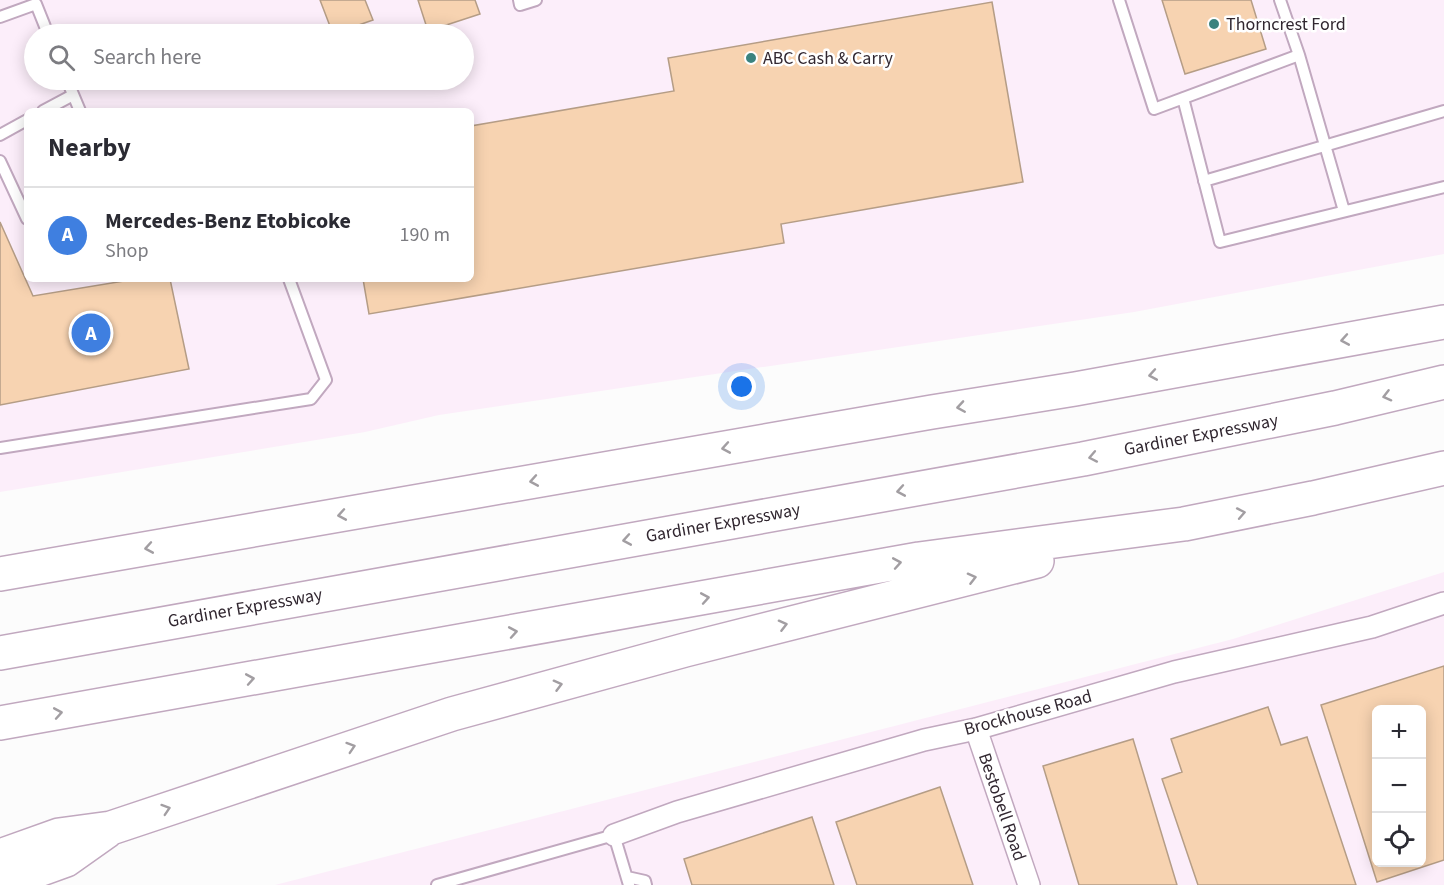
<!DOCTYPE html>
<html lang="en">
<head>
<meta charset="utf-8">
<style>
  :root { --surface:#fff; --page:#f7f7f7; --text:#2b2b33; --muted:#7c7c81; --line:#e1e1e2; --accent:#ea580c }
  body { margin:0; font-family:"Source Sans 3",sans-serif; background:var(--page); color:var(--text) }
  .controls { position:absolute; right:18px; bottom:18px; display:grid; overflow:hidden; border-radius:9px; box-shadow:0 3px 15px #0003 }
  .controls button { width:54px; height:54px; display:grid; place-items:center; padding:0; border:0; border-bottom:2px solid var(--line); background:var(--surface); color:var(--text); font:30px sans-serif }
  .you { position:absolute; left:742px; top:387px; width:21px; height:21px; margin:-15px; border:4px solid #fff; border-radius:50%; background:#1a73e8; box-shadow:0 0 0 9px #1a73e833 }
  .badge { display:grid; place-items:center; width:39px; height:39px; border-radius:50%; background:var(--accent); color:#fff; font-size:20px; font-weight:700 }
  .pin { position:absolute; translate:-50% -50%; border:3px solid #fff; box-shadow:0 2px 6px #0006 }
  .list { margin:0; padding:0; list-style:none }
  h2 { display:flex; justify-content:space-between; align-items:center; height:78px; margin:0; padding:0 24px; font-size:26px }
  h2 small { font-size:20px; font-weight:400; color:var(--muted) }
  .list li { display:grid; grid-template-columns:39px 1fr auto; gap:18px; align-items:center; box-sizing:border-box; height:96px; padding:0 24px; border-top:2px solid var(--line) }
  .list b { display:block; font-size:22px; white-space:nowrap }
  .list p { margin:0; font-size:20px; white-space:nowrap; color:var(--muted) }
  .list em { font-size:20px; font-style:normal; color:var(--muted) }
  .icon { flex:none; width:33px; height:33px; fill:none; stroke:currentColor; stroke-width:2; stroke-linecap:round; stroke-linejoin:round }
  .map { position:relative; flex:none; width:1444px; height:885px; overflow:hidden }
  .search { position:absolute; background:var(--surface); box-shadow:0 3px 15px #0003; left:24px; top:24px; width:450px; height:66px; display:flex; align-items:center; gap:15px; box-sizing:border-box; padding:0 21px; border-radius:33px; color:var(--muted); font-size:22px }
  .panel { position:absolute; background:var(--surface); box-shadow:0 3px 15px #0003; left:24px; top:108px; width:450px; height:174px; border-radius:9px }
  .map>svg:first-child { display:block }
  .built { fill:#fceefa; fill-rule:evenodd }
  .building { fill:#f7d3b1; stroke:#b59d86; stroke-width:1.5; fill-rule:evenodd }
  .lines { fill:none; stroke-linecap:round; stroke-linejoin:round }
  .lane-casing { stroke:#c1a8bf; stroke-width:14 }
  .street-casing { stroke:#c1a8bf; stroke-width:24 }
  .highway-casing { stroke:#c1a8bf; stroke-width:36 }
  .lane { stroke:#fff; stroke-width:10 }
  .street { stroke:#fff; stroke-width:21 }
  .highway { stroke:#fff; stroke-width:33 }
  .oneway { stroke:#a29ea2 }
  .poi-dot { fill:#3b837f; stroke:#fff; stroke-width:2 }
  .labels { text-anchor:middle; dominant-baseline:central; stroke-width:5; stroke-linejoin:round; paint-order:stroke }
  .poi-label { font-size:18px; fill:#312730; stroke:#fff; text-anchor:start }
  .street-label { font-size:18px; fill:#312730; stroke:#fff }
</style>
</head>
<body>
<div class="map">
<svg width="1444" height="885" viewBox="0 0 1444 885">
  <rect width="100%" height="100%" fill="#fcfcfc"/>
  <path class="built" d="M 0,0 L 1444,0 L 1444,254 L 1134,312 L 439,415 L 365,432 L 0,492 ZM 34,34 L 464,34 L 464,80 L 34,80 ZM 27,111 L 471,111 L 471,279 L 27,279 Z
    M 1444,572 L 1444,885 L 275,885 L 1233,639 ZM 1376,710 L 1422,710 L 1422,862 L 1376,862 Z"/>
  <path class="building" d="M 320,0 L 365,0 L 373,20 L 333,34 Z
    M 418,0 L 475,0 L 480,14 L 428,31 Z
    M 1162,0 L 1251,0 L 1266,49 L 1185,74 Z
    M 992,2 L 1023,182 L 781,224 L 784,243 L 369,314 L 363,279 L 471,279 L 471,126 L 674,91 L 668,58 Z
    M 0,222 L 33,296 L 136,279 L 170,279 L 189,369 L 0,405 Z
    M 1444,666 L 1444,860 L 1377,882 L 1321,705 ZM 1376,710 L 1422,710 L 1422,862 L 1376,862 Z
    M 1268,707 L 1281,745 L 1307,737 L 1356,885 L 1198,885 L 1162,779 L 1182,772 L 1171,739 Z
    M 1133,739 L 1177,885 L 1079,885 L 1043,766 Z
    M 940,787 L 973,885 L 857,885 L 836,822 Z
    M 812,817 L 834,885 L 692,885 L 684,859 Z"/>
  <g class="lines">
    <defs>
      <path id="lane" d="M 519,0 L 520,5 L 536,0
        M 1119,0 L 1154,109 L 1299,55 L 1280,0
        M 0,17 L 36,4 L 48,34
        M 1299,55 L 1344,211
        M 67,80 L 80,111
        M 1183,98 L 1220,242 L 1444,187
        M 43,111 L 73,95
        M 0,135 L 27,120
        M 0,161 L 27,219
        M 1204,181 L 1444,111
        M 0,448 L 311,399 L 326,380 L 289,279
        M 627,877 L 645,881 L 646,885
        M 437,885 L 614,835 L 629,885"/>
      <path id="street" d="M 976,729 L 1029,885
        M 614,835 L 677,812 L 924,740 L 976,729 L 1174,672 L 1372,627 L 1444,603"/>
      <path id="highway" d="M 0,574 L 932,412 L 1075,389 L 1444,322
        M 0,653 L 1083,459 L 1335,408 L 1444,382
        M 0,723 L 919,559 L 1184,524 L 1313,498 L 1444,468
        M 0,856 L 59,835 L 111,828 L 452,714 L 685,650 L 1037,561
        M 0,884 L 66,860 L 107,831"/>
    </defs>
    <use href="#lane" class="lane-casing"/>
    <use href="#street" class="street-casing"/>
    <use href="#highway" class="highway-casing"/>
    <use href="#lane" class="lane"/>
    <use href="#street" class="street"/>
    <use href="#highway" class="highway"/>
  </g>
  <defs><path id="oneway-chevron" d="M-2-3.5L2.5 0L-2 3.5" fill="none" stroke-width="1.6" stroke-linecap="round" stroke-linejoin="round" transform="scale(1.5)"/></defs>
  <g class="oneway">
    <use href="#oneway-chevron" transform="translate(1345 340) rotate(170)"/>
    <use href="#oneway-chevron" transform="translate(1153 375) rotate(170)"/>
    <use href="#oneway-chevron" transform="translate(1387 396) rotate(166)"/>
    <use href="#oneway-chevron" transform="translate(961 407) rotate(171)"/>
    <use href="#oneway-chevron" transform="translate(726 448) rotate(170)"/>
    <use href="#oneway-chevron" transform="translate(1093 457) rotate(169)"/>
    <use href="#oneway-chevron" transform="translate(534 481) rotate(170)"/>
    <use href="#oneway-chevron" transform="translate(901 491) rotate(170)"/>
    <use href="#oneway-chevron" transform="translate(1241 513) rotate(-11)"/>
    <use href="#oneway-chevron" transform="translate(342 515) rotate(170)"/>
    <use href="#oneway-chevron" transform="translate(627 540) rotate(170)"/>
    <use href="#oneway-chevron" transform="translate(149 548) rotate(170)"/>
    <use href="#oneway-chevron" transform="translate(897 563) rotate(-10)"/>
    <use href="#oneway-chevron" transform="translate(972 578) rotate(-14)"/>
    <use href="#oneway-chevron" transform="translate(705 598) rotate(-10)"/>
    <use href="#oneway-chevron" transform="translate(783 625) rotate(-14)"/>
    <use href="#oneway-chevron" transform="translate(513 632) rotate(-10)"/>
    <use href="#oneway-chevron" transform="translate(250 679) rotate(-10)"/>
    <use href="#oneway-chevron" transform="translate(558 685) rotate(-15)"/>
    <use href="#oneway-chevron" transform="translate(58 713) rotate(-10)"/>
    <use href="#oneway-chevron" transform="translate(351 747) rotate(-18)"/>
    <use href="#oneway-chevron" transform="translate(166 809) rotate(-18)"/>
  </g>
  <g class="poi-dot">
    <circle cx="1214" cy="24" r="6"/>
    <circle cx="751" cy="58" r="6"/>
  </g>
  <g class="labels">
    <g class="poi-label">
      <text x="1226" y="24">Thorncrest Ford</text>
      <text x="763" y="58">ABC Cash &amp; Carry</text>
    </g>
    <g class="street-label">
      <text transform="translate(1201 435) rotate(-11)">Gardiner Expressway</text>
      <text transform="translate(723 523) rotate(-10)">Gardiner Expressway</text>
      <text transform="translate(245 608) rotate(-10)">Gardiner Expressway</text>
      <text transform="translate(1028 713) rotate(-15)">Brockhouse Road</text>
      <text transform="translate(1002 807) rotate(71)">Bestobell Road</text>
    </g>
  </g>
</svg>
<div class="controls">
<button>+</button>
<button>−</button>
<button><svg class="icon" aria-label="locate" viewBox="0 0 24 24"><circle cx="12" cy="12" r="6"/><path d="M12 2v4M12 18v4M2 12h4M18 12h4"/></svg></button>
</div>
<div class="you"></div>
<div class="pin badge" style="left:91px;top:333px;background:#3f7fe0">A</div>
<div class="search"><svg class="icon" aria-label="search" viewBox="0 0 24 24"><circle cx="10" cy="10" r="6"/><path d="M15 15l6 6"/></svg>Search here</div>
<section class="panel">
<h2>Nearby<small></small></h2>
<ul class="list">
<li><span class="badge" style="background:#3f7fe0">A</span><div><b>Mercedes-Benz Etobicoke</b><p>Shop</p></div><em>190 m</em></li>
</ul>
</section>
</div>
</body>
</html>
